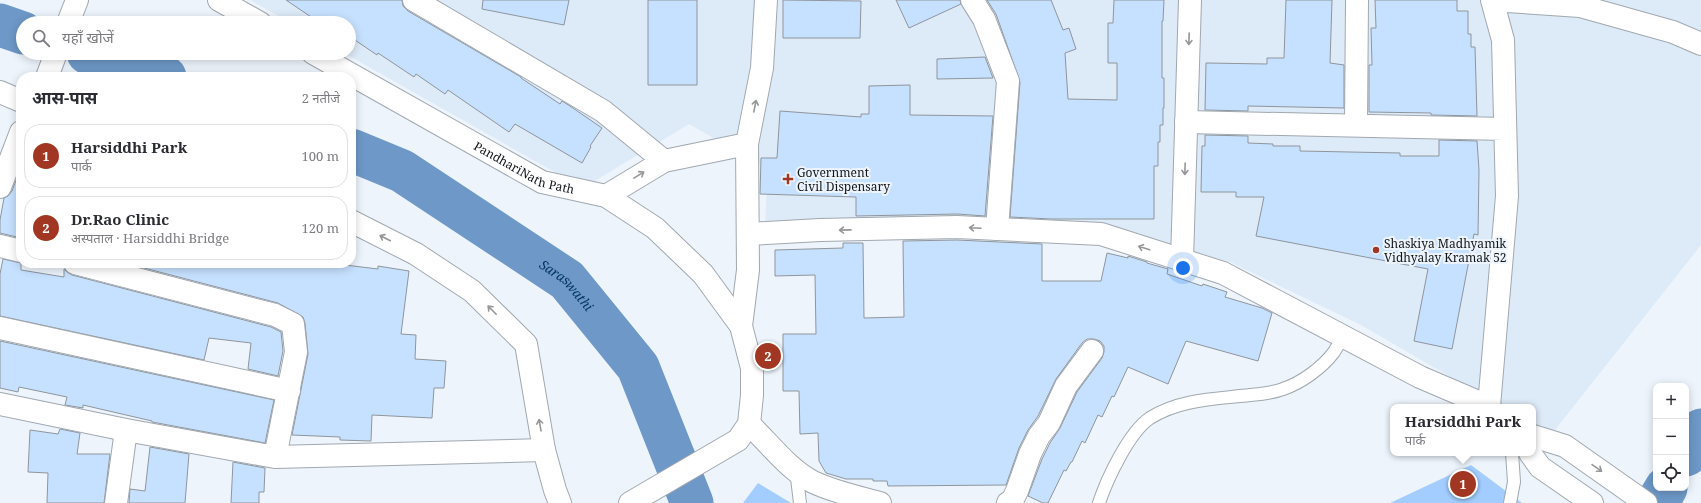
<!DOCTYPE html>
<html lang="hi">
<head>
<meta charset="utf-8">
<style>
  :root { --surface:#fff; --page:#f7f7f7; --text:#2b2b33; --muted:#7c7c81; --line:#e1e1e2; --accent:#a13722 }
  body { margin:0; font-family:"Noto Serif","Noto Sans Devanagari",serif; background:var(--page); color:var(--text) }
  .controls { position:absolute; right:12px; bottom:12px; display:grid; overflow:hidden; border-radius:8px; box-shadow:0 2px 10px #0003 }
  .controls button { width:36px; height:36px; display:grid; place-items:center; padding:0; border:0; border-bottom:1px solid var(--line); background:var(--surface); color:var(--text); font:20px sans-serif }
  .you { position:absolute; left:1183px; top:268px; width:14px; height:14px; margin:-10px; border:3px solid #fff; border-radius:50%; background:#1a73e8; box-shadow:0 0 0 6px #1a73e833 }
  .badge { display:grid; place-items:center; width:26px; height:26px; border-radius:50%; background:var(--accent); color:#fff; font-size:13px; font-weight:700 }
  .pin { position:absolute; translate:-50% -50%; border:2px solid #fff; box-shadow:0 1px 4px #0006 }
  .popup { position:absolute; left:1390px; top:404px; width:146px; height:52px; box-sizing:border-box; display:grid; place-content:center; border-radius:8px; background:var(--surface); filter:drop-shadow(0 1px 3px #0005); font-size:13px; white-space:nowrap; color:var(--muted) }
  .popup b { font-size:15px; color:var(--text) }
  .popup::after { content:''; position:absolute; left:50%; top:100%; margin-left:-8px; border:8px solid transparent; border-top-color:var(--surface) }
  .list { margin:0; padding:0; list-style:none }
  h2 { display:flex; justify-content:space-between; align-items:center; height:52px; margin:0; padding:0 16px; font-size:17px }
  h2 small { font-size:13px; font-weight:400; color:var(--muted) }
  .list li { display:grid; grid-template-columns:26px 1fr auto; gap:12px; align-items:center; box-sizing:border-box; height:64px; margin:0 8px 8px; padding:0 8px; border:1px solid var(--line); border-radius:16px }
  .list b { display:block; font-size:15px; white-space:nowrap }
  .list p { margin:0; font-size:13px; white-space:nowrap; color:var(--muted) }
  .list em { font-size:13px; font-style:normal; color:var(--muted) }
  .icon { flex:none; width:22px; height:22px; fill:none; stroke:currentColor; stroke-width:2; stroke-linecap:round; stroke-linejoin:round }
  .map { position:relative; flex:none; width:1701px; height:503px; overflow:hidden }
  .search { position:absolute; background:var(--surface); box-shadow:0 2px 10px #0003; left:16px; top:16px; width:340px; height:44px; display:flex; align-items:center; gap:10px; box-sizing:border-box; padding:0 14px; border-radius:22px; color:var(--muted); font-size:15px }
  .panel { position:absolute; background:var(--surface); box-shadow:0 2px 10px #0003; left:16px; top:72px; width:340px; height:196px; border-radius:16px }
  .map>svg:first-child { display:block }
  .built { fill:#ddeaf7 }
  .green { fill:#a2cdfe }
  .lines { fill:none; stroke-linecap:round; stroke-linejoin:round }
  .river { stroke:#6d98c7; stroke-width:43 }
  .building { fill:#c6e1ff; stroke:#8e959c }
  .lane-casing { stroke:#a1a8af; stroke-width:14 }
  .street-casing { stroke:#a1a8af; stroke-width:24 }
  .secondary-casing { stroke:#a1a8af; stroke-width:24 }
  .lane { stroke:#fff; stroke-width:12 }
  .street { stroke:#fff; stroke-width:22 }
  .secondary { stroke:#fff; stroke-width:22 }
  .oneway { stroke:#949697 }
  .poi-dot { fill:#a13722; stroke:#edf4fc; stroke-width:1.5 }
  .labels { text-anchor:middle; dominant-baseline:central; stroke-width:4; stroke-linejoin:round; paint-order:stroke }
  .street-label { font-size:12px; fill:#121518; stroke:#edf4fc }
  .poi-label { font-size:12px; fill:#121518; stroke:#edf4fc; text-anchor:start }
  .water-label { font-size:13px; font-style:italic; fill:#02335f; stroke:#edf4fc }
</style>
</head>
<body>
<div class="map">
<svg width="1701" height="503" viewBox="0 0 1701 503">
  <rect width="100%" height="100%" fill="#edf4fc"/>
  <path class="built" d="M 250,0 L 1701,0 L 1701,245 L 1551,435 L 1533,425 L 1533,407 L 1502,407 L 1361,325 L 1230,262 L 1100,224 L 765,225 L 768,169 L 689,124 L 583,188 L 344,53 L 349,53 L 349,23 L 291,23 Z"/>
  <path class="green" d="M 1471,465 L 1522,503 L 1390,503 Z
    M 758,483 L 791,503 L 743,503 Z"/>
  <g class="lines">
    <g class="river">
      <path d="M 0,25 L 23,33"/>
      <path d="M 88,53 L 165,77"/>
      <path id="s1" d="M 351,150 L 402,171 L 567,280 L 638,367 L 692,503"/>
      <path d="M 1686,455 L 1701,430"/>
      <path d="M 1657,503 L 1666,488"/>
    </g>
  </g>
  <path class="building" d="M 286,0 L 402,0 L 403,6 L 408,11 L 521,77 L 521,78 L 560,104 L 562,101 L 570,106 L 602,128 L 590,146 L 591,147 L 582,163 L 515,124 L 509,132 L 448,90 L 445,94 L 416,74 L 414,77 L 378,53 L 377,55 L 349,36 L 349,23 L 320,23 Z
    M 483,0 L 569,0 L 564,25 L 482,9 Z
    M 648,0 L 697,0 L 697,85 L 648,85 Z
    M 783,0 L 861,1 L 860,38 L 783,38 Z
    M 896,0 L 960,0 L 961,4 L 909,28 Z
    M 987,0 L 1051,0 L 1063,30 L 1069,28 L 1076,49 L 1065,53 L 1068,99 L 1117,100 L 1117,63 L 1108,63 L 1108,23 L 1113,23 L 1114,0 L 1164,0 L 1163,21 L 1162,21 L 1162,78 L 1164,78 L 1164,108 L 1163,108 L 1163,125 L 1160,125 L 1160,142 L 1158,142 L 1158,166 L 1154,166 L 1154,219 L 1051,219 L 1010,217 L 1020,82 L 996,14 Z
    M 1286,0 L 1332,0 L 1330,63 L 1344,65 L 1344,108 L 1248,106 L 1248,111 L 1205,110 L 1206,63 L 1267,64 L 1267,58 L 1284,58 Z
    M 1375,0 L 1457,0 L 1457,11 L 1468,11 L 1468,34 L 1471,34 L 1471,47 L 1475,47 L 1477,116 L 1431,115 L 1431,113 L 1369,112 L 1369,65 L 1372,65 L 1371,28 L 1376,28 Z
    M 985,57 L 993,78 L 937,79 L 937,59 Z
    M 910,85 L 910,115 L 993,116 L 985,216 L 957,214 L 856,216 L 856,197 L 760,194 L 761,158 L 777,158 L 780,111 L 861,117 L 861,114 L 869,114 L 869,86 Z
    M 1205,135 L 1248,136 L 1248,143 L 1273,144 L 1273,146 L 1300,146 L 1300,151 L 1400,153 L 1400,156 L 1439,156 L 1439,140 L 1477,141 L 1479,170 L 1478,235 L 1474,234 L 1452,349 L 1414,341 L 1428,269 L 1256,236 L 1264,197 L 1236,197 L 1236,192 L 1201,192 L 1202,146 L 1205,146 Z
    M 21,167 L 21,238 L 0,233 L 0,220 L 4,198 L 8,196 L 12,191 Z
    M 957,240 L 1042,244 L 1042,281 L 1101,281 L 1107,253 L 1128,258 L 1128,256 L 1147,262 L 1147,263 L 1168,269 L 1167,274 L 1202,286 L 1203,284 L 1227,292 L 1225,297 L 1262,308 L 1272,313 L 1258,361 L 1186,341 L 1168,384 L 1128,367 L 1114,397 L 1112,396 L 1102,417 L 1098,415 L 1085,443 L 1082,441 L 1072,462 L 1071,462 L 1066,471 L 1064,470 L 1048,503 L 1043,503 L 1028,496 L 1042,459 L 1050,443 L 1060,428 L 1077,392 L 1102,358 L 1104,352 L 1104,346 L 1100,341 L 1094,339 L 1087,339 L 1082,343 L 1056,379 L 1038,416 L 1028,430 L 1019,448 L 1006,485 L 888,486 L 887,481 L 873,481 L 873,479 L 846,479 L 826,473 L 819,461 L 818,433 L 800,434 L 799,391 L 783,391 L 783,334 L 816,334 L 815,275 L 775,276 L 775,250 L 843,248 L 843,243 L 863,243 L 864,318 L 904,317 L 903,241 Z
    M 3,259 L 21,263 L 21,270 L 64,277 L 64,269 L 67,272 L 72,275 L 271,327 L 281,332 L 283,351 L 278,376 L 248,369 L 251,343 L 209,338 L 204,360 L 0,316 L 0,274 Z
    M 125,263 L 329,263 L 378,269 L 378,266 L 409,271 L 401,334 L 416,335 L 415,359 L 446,361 L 444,388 L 434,388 L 432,418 L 372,415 L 371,441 L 340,440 L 340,437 L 292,435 L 308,354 L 305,323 L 303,317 L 278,303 Z
    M 0,341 L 274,400 L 265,443 L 152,422 L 152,421 L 83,405 L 83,408 L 65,405 L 67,397 L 19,387 L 18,392 L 0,388 Z
    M 60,429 L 80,433 L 77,454 L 110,454 L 104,503 L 47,503 L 48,473 L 28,472 L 30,430 L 58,434 Z
    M 150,447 L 189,454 L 185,503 L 129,503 L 130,489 L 145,491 Z
    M 233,462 L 265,468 L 264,492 L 259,492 L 259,503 L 231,503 Z"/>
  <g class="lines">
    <defs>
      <path id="lane" d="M 796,470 L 800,503
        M 1099,503 C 1107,479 1129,432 1150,418 C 1180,399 1216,399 1250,395 C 1260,394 1273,393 1283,389 C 1301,383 1322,368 1334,352 C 1337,347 1340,342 1343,336
        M 1510,503 L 1514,482 L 1512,453"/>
      <path id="street" d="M 414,0 L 603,111 L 664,161
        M 972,0 L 984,19 L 1008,81 L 997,229
        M 1492,0 L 1580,6 L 1673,32 L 1701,44
        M 0,92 L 21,101
        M 1186,122 L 1505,129
        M 1356,125 L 1357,0
        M 0,187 L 21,132
        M 0,246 L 21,251
        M 0,328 L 289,391
        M 0,404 L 126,430 L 275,457 L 296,352 L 293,324 L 275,315 L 75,263
        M 1489,406 L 1507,196 L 1503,40 L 1492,0
        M 749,424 C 768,442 789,470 813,482 C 834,492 858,497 880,503
        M 275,457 L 544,450
        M 116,503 L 126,430
        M 1008,503 L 1012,501 L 1017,491 L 1030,454 L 1039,436 L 1049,423 L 1066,386 L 1092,351"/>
      <g id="secondary">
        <path d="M 219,0 L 260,23"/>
        <path d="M 68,23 L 77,0"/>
        <path id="s2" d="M 313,53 L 542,182 L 606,196 L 655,228 L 703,274 L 741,326 L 752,368 L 752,395 L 749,424 L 738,440 L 630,503"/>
        <path d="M 47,77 L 56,53"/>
        <path d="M 606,196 L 664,161 L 747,144"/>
        <path d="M 351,221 L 416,254 L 472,291 L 526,344 L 544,450 L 555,490 L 560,503"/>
        <path d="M 748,234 L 820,230 L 957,227 L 1101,234 L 1223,273 L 1420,377 L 1490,407"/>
        <path d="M 1182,260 L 1190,0"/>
        <path d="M 741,326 L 748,270 L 747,144 L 762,68 L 766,0"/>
        <path d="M 1533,436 L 1565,446 L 1646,503"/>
        <path d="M 1530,453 L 1540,467 L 1592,503"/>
      </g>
    </defs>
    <use href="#lane" class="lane-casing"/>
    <use href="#street" class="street-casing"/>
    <use href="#secondary" class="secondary-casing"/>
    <use href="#lane" class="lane"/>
    <use href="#street" class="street"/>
    <use href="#secondary" class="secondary"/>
  </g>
  <defs><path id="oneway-shaft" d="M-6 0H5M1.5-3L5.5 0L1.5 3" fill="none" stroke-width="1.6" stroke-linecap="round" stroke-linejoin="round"/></defs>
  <g class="oneway">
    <use href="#oneway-shaft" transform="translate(1189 39) rotate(92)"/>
    <use href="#oneway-shaft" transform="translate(755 106) rotate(-79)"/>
    <use href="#oneway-shaft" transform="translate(1185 169) rotate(92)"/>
    <use href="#oneway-shaft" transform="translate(639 175) rotate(-31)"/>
    <use href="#oneway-shaft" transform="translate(975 228) rotate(-177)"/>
    <use href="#oneway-shaft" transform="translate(845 230) rotate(179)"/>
    <use href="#oneway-shaft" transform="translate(385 238) rotate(-153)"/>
    <use href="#oneway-shaft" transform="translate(1144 248) rotate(-162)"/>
    <use href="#oneway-shaft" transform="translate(492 310) rotate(-135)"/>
    <use href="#oneway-shaft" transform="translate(540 425) rotate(-100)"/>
    <use href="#oneway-shaft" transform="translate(1597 468) rotate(35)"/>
  </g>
  <g class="poi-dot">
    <path d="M786 173h4v4h4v4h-4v4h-4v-4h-4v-4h4z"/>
    <circle cx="1376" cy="250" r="4"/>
  </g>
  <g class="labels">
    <g class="street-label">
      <text stroke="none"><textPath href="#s2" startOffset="241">PandhariNath Path</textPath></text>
    </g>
    <g class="poi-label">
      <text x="797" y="172">Government<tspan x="797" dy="14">Civil Dispensary</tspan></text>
      <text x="1384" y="243">Shaskiya Madhyamik<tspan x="1384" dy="14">Vidhyalay Kramak 52</tspan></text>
    </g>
    <g class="water-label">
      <text stroke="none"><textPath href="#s1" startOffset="256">Saraswathi</textPath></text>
    </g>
  </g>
</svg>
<div class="controls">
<button>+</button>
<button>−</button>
<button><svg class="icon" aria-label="locate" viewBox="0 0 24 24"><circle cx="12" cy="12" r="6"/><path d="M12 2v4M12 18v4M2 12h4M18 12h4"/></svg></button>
</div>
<div class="you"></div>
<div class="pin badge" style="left:1463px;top:484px">1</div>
<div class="popup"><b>Harsiddhi Park</b>पार्क</div>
<div class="pin badge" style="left:768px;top:356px">2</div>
<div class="search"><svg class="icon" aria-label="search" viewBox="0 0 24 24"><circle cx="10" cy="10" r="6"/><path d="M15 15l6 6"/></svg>यहाँ खोजें</div>
<section class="panel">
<h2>आस-पास<small>2 नतीजे</small></h2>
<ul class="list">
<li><span class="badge">1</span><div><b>Harsiddhi Park</b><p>पार्क</p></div><em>100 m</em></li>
<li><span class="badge">2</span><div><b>Dr.Rao Clinic</b><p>अस्पताल · Harsiddhi Bridge</p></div><em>120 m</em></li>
</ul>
</section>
</div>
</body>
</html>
